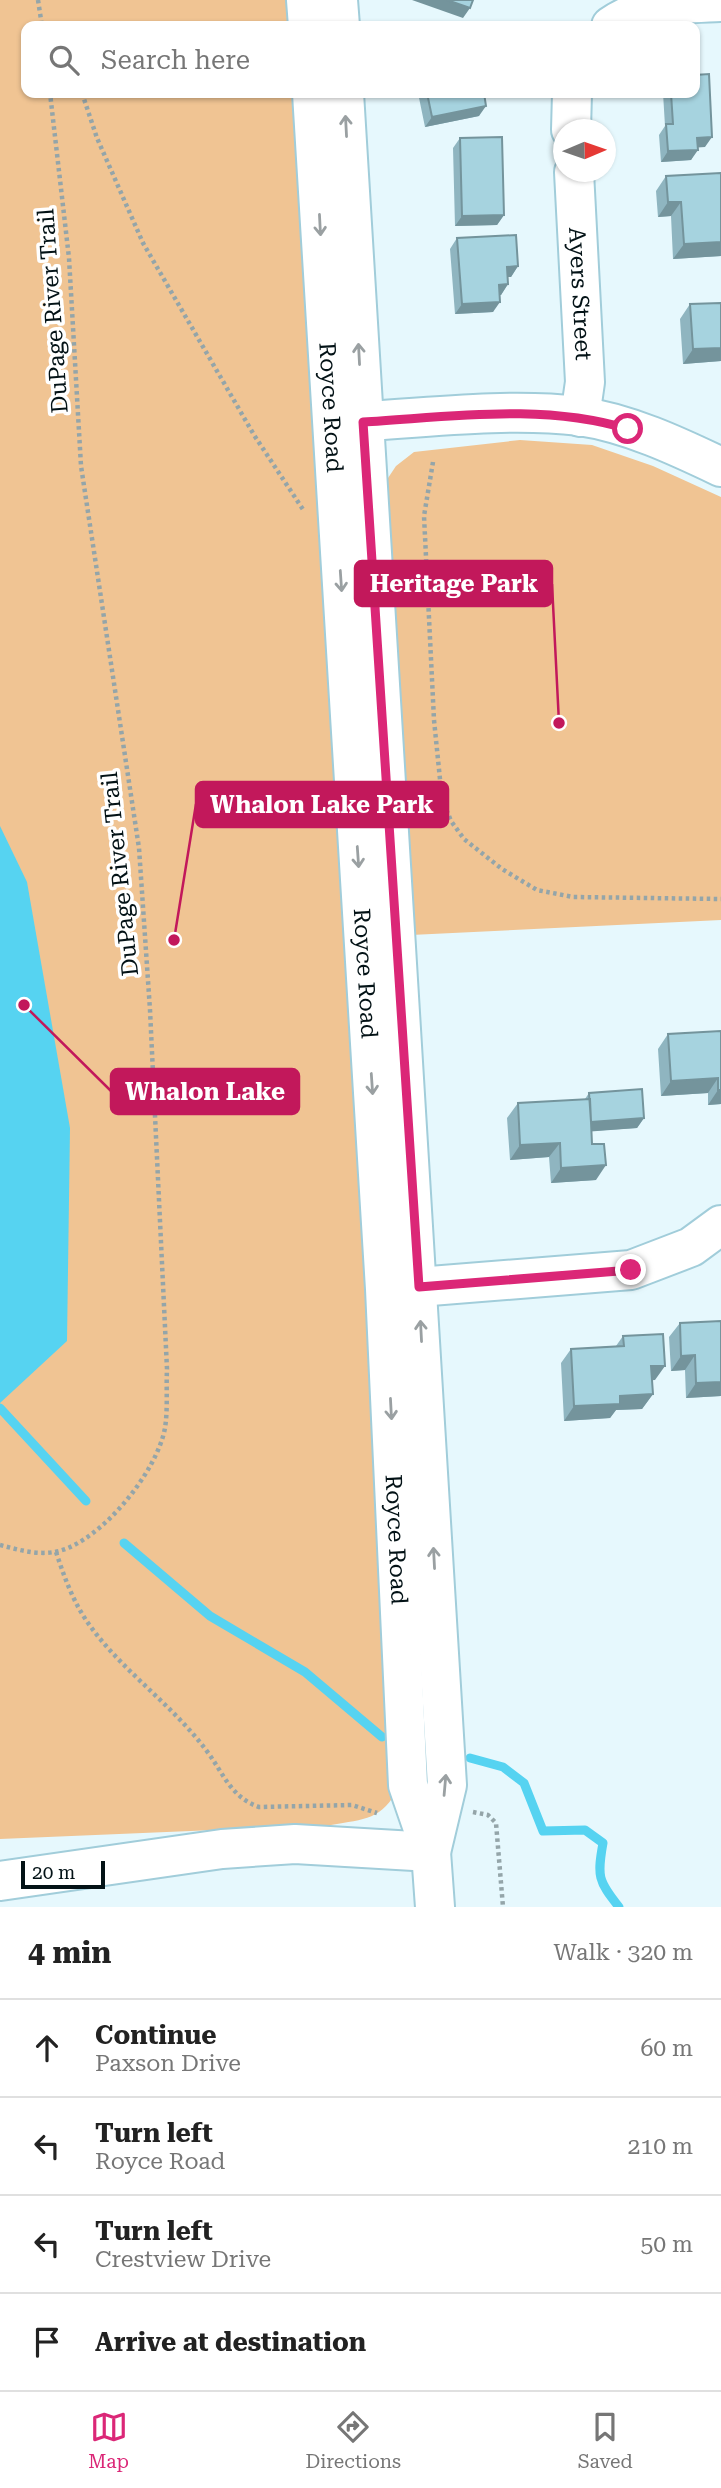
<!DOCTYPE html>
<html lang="en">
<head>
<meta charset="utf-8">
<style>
  :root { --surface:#fff; --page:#f6f6f6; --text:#222; --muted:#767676; --line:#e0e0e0; --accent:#db2777 }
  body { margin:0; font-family:"Roboto Serif",serif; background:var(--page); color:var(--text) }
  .compass { position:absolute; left:553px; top:119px; width:63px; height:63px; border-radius:50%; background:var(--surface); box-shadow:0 2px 5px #0004; rotate:88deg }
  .scale { position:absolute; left:21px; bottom:18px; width:84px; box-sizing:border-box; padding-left:7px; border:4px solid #031216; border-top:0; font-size:19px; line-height:24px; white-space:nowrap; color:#031216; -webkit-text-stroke:5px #fff; paint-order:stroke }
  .stop { position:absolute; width:21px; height:21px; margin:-16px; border:5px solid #db2777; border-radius:50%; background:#fff }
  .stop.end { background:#db2777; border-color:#fff; box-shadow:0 2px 7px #0008 }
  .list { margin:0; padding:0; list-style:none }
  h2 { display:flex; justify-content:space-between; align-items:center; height:91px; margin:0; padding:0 28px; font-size:30px }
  h2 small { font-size:23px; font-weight:400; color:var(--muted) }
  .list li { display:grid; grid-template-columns:46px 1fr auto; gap:21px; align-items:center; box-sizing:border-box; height:98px; padding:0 28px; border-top:2px solid var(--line) }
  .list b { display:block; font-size:26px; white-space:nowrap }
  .list p { margin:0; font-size:23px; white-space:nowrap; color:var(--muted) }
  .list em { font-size:23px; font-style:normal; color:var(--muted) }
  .icon { flex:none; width:38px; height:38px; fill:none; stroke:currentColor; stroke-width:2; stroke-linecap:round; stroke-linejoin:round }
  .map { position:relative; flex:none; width:721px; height:1907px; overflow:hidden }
  .search { position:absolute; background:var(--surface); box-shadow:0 2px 5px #0004; left:21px; right:21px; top:21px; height:77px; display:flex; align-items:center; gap:18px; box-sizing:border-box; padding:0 24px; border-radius:14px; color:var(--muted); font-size:26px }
  .sheet { height:483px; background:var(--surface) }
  nav { display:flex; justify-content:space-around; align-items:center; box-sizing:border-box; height:98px; border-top:2px solid var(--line); background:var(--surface); font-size:19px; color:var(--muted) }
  nav a { display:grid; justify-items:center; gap:4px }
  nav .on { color:var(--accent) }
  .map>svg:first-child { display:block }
  .green { fill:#f0c493 }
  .water { fill:#56d3f1 }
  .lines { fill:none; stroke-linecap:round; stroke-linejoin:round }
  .stream { stroke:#56d3f1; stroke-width:9 }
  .minor-casing { stroke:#a1cdda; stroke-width:42 }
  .path { stroke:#94a5a9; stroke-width:4.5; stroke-dasharray:3.5 3.5; stroke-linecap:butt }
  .minor { stroke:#fff; stroke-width:38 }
  .wall { fill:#8fb5c0 }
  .shaded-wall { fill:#74949c }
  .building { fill:#a6d3df; stroke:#74949c; stroke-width:2 }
  .oneway { stroke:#9aa0a2 }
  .route { stroke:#db2777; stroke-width:9 }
  .labels { text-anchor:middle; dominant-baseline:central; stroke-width:7; stroke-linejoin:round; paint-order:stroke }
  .street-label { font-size:23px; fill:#031216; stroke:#fff }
  .leader { fill:none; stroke:#c2185b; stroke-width:2.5 }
  .callout-dot { fill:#c2185b; stroke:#fff; stroke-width:2.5 }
  .callout { fill:#c2185b; stroke:#c2185b; stroke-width:2.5 }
  .callout-label { font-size:24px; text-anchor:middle; font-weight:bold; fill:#fff }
</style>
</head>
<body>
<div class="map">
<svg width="721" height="1907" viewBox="0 0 721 1907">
  <rect width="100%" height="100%" fill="#e6f8fd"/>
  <path class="green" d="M 0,0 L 291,0 L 293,26 L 26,26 L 26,93 L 297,93 L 399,1787 C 382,1820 365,1819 331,1825 L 0,1839 Z
    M 520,440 L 592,445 L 653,466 L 721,497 L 721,920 L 411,935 L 382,487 L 396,466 L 414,452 Z"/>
  <path class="water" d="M 0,826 L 27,882 L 70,1128 L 67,1341 L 0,1403 Z"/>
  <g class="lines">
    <path class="stream" d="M 0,1408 L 86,1501
      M 124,1543 L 210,1616 L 305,1672 L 382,1737
      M 470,1758 L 503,1767 L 524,1783 L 543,1831 L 585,1830 L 603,1843 C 597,1876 598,1881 619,1907"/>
    <defs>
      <g id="minor">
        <path d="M 306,0 L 308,26"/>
        <path d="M 338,0 L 340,26"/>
        <path d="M 611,26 C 644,3 682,4 721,2"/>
        <path id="s1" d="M 312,93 L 385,1289 L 408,1785 L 431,1852 L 435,1907"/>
        <path d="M 344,93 L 447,1785 L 431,1852"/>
        <path d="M 571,130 L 572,93"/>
        <path id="s2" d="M 574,172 L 585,382 L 580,417"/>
        <path d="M 337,423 C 414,419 504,407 579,416 C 628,423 677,446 721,467"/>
        <path d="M 393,1289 L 631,1270 L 691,1247 L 721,1225"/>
        <path d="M 0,1881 L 222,1849 L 295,1844 L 431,1852"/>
      </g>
    </defs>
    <use href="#minor" class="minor-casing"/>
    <path class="path" d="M 38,0 L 42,26
      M 82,93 L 97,138 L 143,243 L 254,435 L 304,511
      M 433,462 L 424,516 L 434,720 L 442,799 L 451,821 L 464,839 L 502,869 L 537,890 L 573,897 L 721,899
      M 0,1545 C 19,1550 39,1556 59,1551 C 102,1540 157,1472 165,1428 C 168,1409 166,1388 167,1369 L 150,1010 L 139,848 L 81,466 L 69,258 L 50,93
      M 56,1552 C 64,1576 72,1599 86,1620 C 119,1669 170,1702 206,1750 C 223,1772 230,1797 259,1807 L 352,1805 L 377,1813
      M 473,1812 L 488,1815 L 496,1823 L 503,1907"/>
    <use href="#minor" class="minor"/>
  </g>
  <path class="wall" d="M 418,93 L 484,93 L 479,116 L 425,127 Z
    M 663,93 L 695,93 L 705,147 L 698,147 L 691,160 L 661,162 L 659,135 L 665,126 Z
    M 460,138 L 504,215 L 497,225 L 455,226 L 453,148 Z
    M 721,173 L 721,256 L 673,259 L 671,216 L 658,217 L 656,191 L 666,176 Z
    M 457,238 L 518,266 L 511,277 L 507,277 L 508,284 L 501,295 L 499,295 L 493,312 L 455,314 L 450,249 Z
    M 690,304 L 721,361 L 683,364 L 680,319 Z
    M 721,1031 L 721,1104 L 708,1105 L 708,1093 L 661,1096 L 658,1049 L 668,1034 Z
    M 589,1093 L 644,1118 L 637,1128 L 591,1131 L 596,1180 L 551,1183 L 549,1157 L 510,1160 L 507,1118 L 518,1103 L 585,1099 Z
    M 721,1321 L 721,1396 L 686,1398 L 685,1370 L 671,1371 L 669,1337 L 680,1323 Z
    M 623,1336 L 655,1380 L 652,1380 L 653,1394 L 642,1409 L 616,1410 L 610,1418 L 564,1421 L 561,1363 L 571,1349 L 616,1346 Z"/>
  <path class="shaded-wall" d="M 412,0 L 447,0 L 470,8 L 463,18 Z
    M 486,106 L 479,116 L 425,127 L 432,117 Z
    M 712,137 L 705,147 L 690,148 L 697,138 Z
    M 698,150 L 691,160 L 661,162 L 668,151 Z
    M 668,202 L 681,202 L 671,216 L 658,217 Z
    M 504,215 L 497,225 L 455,226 L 462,216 Z
    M 721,242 L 721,256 L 673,259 L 684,244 Z
    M 518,266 L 511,277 L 500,277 L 507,267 Z
    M 508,284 L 501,295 L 492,295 L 499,285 Z
    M 500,302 L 493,312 L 455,314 L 462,304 Z
    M 721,348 L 721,361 L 683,364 L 693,349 Z
    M 718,1078 L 708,1093 L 661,1096 L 671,1081 Z
    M 718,1090 L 721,1090 L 721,1104 L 708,1105 Z
    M 644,1118 L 637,1128 L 584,1132 L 591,1122 Z
    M 560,1143 L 549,1157 L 510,1160 L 520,1145 Z
    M 606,1165 L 596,1180 L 551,1183 L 561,1168 Z
    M 695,1355 L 685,1370 L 671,1371 L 681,1356 Z
    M 651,1366 L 665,1366 L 655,1380 L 641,1381 Z
    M 721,1382 L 721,1396 L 686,1398 L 696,1383 Z
    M 653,1394 L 642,1409 L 616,1410 L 610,1418 L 564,1421 L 574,1406 L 620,1396 Z"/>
  <path class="building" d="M 447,0 L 473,0 L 470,8 Z
    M 709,74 L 712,137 L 697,138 L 698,150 L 668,151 L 666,124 L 673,124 L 671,93 L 695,93 L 695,75 Z
    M 427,93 L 484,93 L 486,106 L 432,117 Z
    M 502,137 L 504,215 L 462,216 L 460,138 Z
    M 721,173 L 721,242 L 684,244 L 681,202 L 668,202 L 666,176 Z
    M 516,235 L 518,266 L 507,267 L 508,284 L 499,285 L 500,302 L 462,304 L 457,238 Z
    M 721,303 L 721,348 L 693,349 L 690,304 Z
    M 721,1031 L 721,1090 L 718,1090 L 718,1078 L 671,1081 L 668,1034 Z
    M 642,1089 L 644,1118 L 591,1122 L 589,1093 Z
    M 590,1099 L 592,1144 L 604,1144 L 606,1165 L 561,1168 L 560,1143 L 520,1145 L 518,1103 Z
    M 721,1321 L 721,1382 L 696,1383 L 695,1355 L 681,1356 L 680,1323 Z
    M 663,1334 L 665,1366 L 651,1366 L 653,1394 L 620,1396 L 620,1404 L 574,1406 L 571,1349 L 624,1346 L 623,1336 Z"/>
  <defs><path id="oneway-shaft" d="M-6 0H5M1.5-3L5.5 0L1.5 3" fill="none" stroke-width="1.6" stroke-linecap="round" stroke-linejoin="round" transform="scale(1.75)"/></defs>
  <g class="oneway">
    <use href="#oneway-shaft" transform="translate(346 126) rotate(-93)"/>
    <use href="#oneway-shaft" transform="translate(320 225) rotate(87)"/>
    <use href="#oneway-shaft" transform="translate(359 354) rotate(-93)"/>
    <use href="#oneway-shaft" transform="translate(341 581) rotate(86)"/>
    <use href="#oneway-shaft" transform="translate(358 857) rotate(86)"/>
    <use href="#oneway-shaft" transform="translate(372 1084) rotate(86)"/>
    <use href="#oneway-shaft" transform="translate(421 1331) rotate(-93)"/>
    <use href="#oneway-shaft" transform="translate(391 1409) rotate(87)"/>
    <use href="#oneway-shaft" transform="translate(434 1558) rotate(-93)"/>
    <use href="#oneway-shaft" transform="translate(445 1785) rotate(-85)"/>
  </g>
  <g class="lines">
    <path class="route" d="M 628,429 C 542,403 451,417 363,422 L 419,1287 L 631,1270"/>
  </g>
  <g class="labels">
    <g class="street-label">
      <text stroke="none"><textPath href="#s2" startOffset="122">Ayers Street</textPath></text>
      <text transform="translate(53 311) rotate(-94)">DuPage River Trail</text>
      <text stroke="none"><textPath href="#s1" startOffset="315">Royce Road</textPath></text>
      <text transform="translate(120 874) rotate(-96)">DuPage River Trail</text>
      <text stroke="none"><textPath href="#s1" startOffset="882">Royce Road</textPath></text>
      <text stroke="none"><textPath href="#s1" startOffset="1449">Royce Road</textPath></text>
    </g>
  </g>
  <path class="leader" d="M559 723L552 584M174 940L196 804M24 1005L111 1091"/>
  <g class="callout-dot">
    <circle cx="559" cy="723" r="7"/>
    <circle cx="174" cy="940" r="7"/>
    <circle cx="24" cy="1005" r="7"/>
  </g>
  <g class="callout">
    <rect x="355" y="561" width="197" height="45" rx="7"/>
    <rect x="196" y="782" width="252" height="45" rx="7"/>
    <rect x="111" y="1069" width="188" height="45" rx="7"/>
  </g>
  <g class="callout-label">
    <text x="454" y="592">Heritage Park</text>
    <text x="322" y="813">Whalon Lake Park</text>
    <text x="205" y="1100">Whalon Lake</text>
  </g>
</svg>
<svg class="compass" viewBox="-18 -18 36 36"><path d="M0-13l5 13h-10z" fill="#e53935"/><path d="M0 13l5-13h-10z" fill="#767676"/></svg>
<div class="scale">20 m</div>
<div class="stop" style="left:628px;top:429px"></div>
<div class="stop end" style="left:631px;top:1270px"></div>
<div class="search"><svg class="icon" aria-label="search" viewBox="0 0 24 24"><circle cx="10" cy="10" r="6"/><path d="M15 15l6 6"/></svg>Search here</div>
</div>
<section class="sheet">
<h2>4 min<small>Walk · 320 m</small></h2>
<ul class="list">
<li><svg class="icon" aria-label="ahead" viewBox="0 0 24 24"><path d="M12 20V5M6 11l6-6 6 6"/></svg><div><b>Continue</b><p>Paxson Drive</p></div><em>60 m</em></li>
<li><svg class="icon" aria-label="left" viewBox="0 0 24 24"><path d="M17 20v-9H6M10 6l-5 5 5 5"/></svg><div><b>Turn left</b><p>Royce Road</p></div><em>210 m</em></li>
<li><svg class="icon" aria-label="left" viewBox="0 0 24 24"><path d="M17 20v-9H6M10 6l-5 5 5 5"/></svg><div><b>Turn left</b><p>Crestview Drive</p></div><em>50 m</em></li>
<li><svg class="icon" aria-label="arrive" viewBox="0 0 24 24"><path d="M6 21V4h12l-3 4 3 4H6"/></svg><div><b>Arrive at destination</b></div></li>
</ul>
</section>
<nav>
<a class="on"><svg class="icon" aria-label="map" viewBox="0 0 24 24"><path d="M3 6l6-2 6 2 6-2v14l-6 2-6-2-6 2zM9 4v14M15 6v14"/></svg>Map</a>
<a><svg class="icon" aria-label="directions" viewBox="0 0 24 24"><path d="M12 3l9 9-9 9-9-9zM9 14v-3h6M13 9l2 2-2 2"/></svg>Directions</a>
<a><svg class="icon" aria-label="saved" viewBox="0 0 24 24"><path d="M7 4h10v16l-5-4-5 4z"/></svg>Saved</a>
</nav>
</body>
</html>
